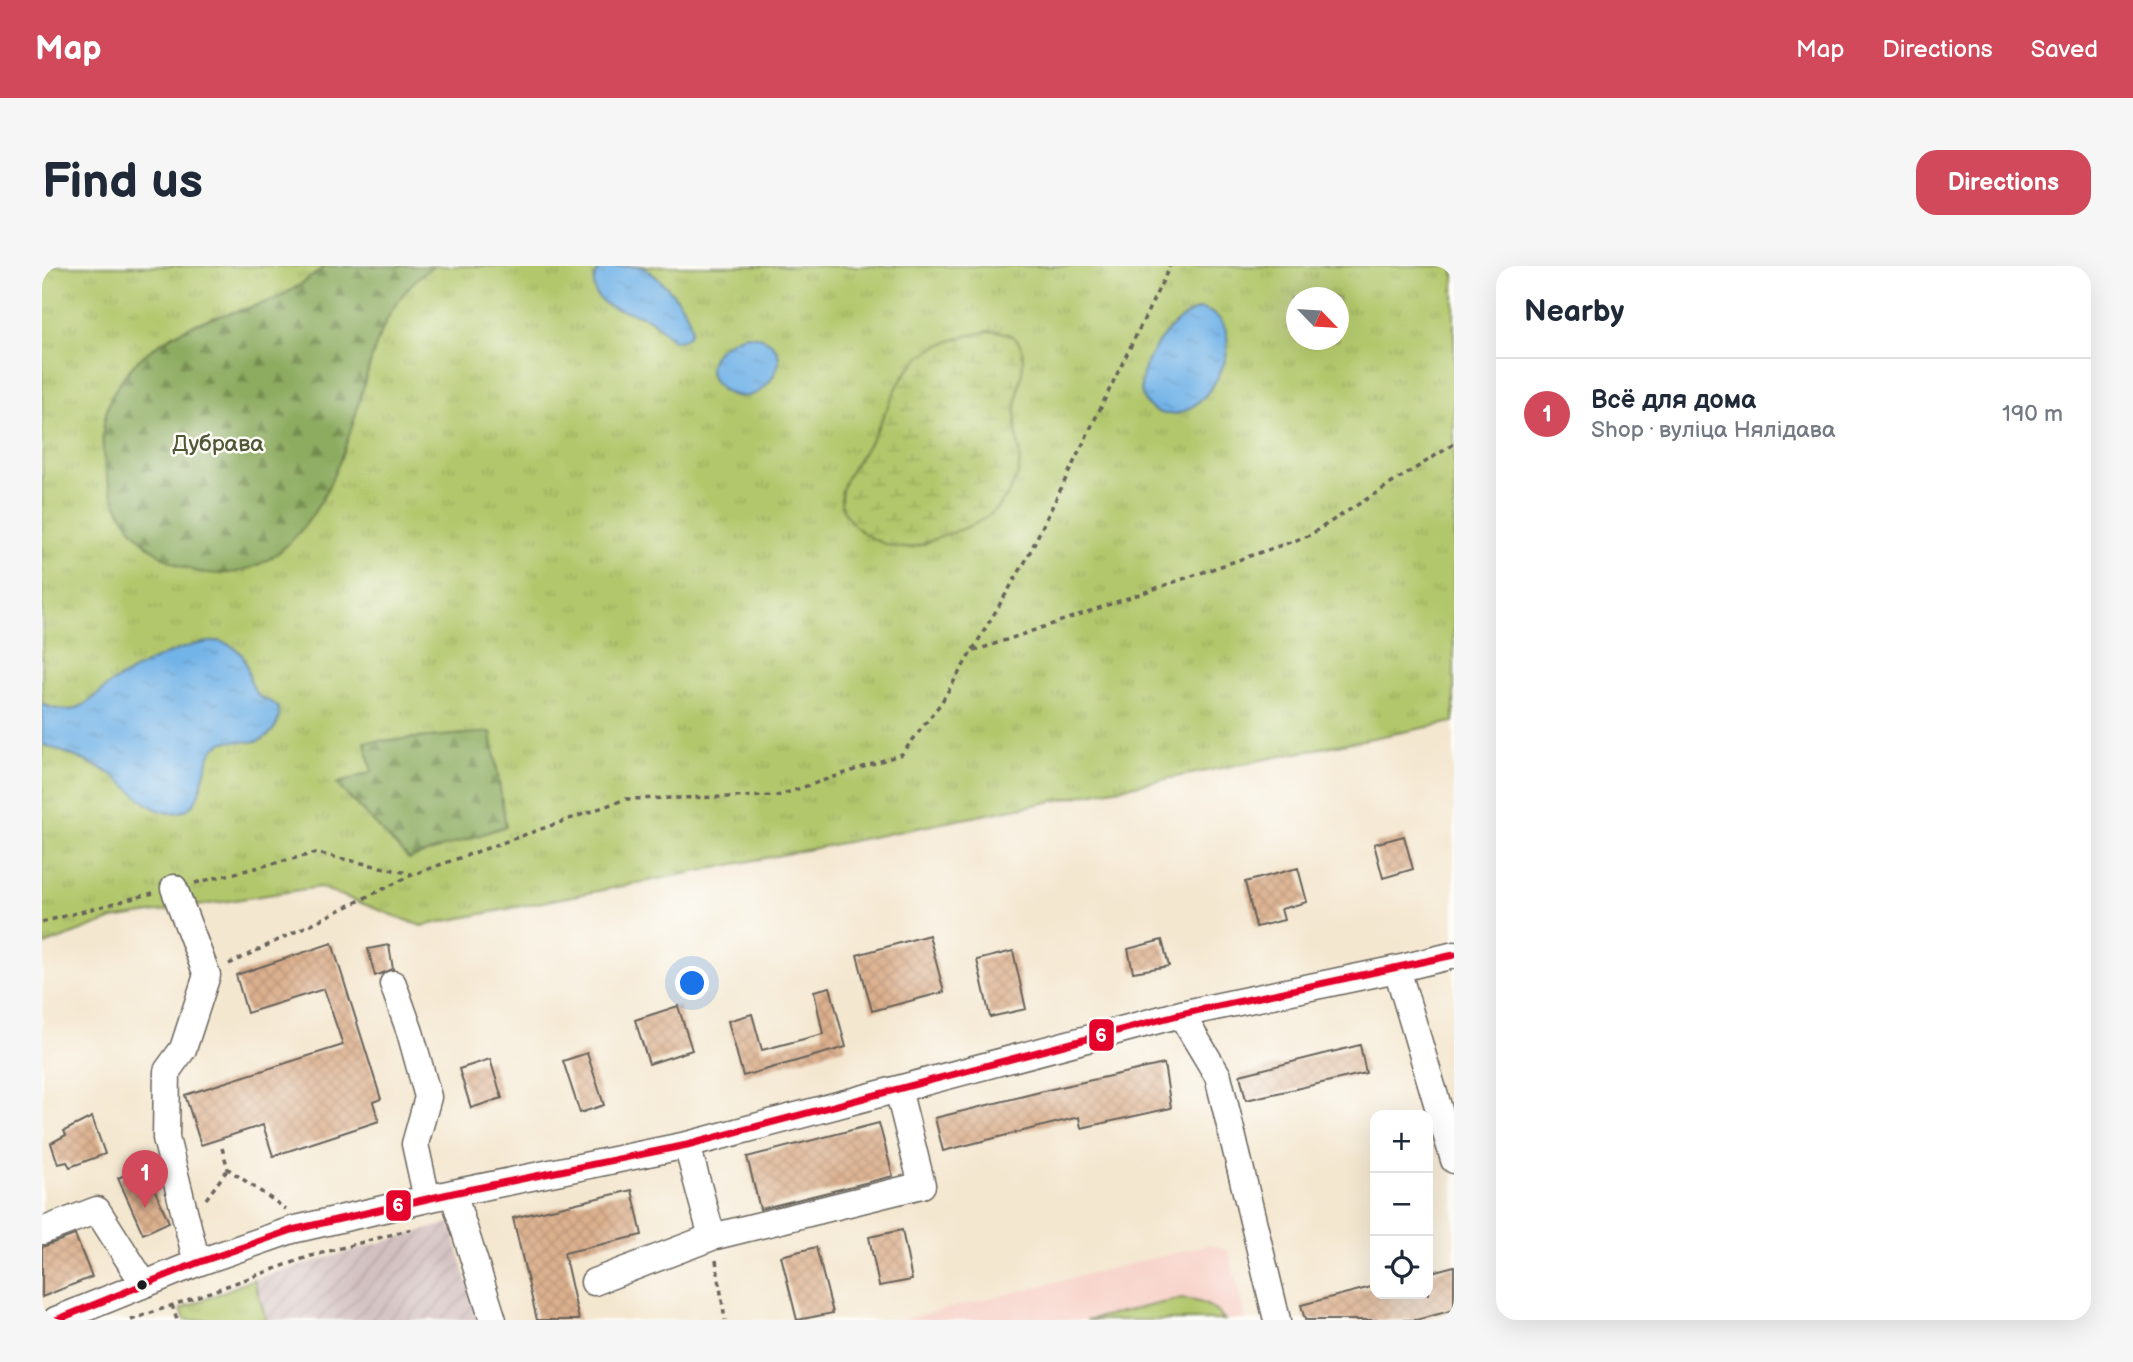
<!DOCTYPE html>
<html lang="en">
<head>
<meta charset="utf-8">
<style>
  :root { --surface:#fff; --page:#f6f6f7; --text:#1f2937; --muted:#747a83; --line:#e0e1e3; --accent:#d1495b }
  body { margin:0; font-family:"Balsamiq Sans",sans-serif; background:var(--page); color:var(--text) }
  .controls { position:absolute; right:21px; bottom:21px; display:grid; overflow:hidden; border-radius:14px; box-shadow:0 7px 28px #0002 }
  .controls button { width:63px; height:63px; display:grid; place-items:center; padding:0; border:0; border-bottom:2px solid var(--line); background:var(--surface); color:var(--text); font:35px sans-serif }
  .compass { position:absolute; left:1244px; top:21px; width:63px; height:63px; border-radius:50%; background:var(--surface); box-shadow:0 7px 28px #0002; rotate:115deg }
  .you { position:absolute; left:651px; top:718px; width:24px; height:24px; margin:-18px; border:5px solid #fff; border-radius:50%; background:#1a73e8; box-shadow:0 0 0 10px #1a73e833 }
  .badge { display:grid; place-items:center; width:46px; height:46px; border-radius:50%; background:var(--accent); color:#fff; font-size:23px; font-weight:700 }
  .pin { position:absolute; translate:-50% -58px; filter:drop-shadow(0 2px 4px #0008) }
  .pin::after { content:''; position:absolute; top:37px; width:24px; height:21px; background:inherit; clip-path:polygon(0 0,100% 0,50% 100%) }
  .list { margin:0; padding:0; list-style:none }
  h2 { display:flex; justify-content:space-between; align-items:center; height:91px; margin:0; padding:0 28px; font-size:30px }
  h2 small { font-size:23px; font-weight:400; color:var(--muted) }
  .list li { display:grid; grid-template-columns:46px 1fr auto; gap:21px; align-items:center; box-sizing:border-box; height:112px; padding:0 28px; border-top:2px solid var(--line) }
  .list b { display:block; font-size:26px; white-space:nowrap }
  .list p { margin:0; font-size:23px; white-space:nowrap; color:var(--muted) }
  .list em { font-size:23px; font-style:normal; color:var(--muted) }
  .icon { flex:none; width:38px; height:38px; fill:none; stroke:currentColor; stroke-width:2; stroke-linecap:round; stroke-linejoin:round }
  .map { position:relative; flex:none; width:1412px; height:1054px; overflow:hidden; border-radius:21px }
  header { display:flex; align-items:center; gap:42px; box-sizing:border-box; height:98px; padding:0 35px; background:var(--accent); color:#fff }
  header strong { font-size:33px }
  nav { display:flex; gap:38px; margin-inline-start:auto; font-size:24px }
  .intro { display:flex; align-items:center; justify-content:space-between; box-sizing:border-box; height:168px; padding:0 42px }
  h1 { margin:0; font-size:49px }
  .button { padding:18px 32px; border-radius:21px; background:var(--accent); color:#fff; font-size:24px; font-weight:700 }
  main { display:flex; gap:42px; padding:0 42px }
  aside { flex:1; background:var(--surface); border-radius:21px; box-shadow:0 7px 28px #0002 }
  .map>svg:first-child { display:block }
  .built { fill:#f7d1c8 }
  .industrial { fill:url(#industrial-furrows) }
  .grass { fill:url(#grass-tufts); stroke:#677244; stroke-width:2; fill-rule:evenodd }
  .forest { fill:url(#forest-firs); stroke:#54643e; stroke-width:2 }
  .wetland { fill:url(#wetland-marsh); stroke:#677244; stroke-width:2 }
  .garden { fill:#b2c76c; stroke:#677244; stroke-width:2 }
  .water { fill:url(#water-ripples); stroke:#486882; stroke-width:2 }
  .building { fill:url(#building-cross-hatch) }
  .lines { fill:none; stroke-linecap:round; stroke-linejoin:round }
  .minor-casing { stroke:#68635b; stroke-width:29 }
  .path { stroke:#68635b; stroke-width:3.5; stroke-dasharray:5 5; stroke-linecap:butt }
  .minor { stroke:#fff; stroke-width:26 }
  .bus-1-casing { stroke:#fdfcf7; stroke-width:12 }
  .bus-1 { stroke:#e4002b; stroke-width:7 }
  .bus-dot { fill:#1c1c1c; stroke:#fdfcf7; stroke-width:2.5 }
  .labels { text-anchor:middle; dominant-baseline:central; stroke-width:5; stroke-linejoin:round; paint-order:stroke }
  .park-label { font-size:23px; fill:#505838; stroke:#fdfcf7 }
  .line-badge { stroke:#fdfcf7; stroke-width:2.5 }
  .badge-label { font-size:19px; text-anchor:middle; font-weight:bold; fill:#fff }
</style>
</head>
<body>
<header>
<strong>Map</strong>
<nav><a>Map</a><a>Directions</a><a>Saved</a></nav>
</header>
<div class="intro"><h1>Find us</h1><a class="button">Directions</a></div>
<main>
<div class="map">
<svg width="1412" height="1054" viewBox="0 0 1412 1054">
  <defs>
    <pattern id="industrial-furrows" width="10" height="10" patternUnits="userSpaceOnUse" patternTransform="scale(1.75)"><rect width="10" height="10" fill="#d2bfc0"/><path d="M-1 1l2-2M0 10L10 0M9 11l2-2" fill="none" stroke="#b4a4a4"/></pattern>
    <pattern id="grass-tufts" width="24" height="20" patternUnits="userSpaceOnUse" patternTransform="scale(1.75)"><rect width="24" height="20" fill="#b2c76c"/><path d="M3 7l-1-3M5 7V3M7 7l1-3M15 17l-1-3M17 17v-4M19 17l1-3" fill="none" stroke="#98aa5d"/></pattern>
    <pattern id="forest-firs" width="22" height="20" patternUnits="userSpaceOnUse" patternTransform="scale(1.75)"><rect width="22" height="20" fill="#8dac60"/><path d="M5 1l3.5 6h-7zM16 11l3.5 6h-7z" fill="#728b4e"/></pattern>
    <pattern id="wetland-marsh" width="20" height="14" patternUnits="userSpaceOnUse" patternTransform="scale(1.75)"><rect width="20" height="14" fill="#b2c76c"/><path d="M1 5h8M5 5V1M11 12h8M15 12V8" fill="none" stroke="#98aa5d"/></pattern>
    <pattern id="water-ripples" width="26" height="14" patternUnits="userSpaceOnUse" patternTransform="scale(1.75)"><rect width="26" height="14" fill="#73b4e8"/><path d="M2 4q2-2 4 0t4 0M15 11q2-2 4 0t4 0" fill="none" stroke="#639ac6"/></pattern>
    <pattern id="building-cross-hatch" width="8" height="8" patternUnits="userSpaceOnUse" patternTransform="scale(1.75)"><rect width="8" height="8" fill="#dcb08e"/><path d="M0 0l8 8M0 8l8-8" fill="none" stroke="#bc977a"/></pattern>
  </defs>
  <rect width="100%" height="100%" fill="#fdfcf7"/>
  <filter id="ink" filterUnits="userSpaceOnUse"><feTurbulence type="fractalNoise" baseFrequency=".0143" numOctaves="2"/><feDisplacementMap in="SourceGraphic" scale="14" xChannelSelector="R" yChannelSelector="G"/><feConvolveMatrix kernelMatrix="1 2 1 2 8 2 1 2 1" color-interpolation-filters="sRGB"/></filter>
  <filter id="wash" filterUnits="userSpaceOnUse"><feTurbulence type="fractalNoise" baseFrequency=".00686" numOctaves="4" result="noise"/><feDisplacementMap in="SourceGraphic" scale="28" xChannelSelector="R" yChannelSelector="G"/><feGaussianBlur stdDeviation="1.57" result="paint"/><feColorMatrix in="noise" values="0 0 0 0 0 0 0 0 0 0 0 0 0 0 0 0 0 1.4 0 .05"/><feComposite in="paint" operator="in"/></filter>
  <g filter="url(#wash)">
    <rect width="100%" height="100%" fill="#f4e7d0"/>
    <path class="built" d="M 1169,978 L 1187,986 L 1204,1054 L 858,1054 Z"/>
    <path class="industrial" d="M 408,957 L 436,1054 L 224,1054 L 212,1013 Z"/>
    <path class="grass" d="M 0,0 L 1412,0 L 1412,456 L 379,660 L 277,621 L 71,653 L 0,680 ZM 1254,32 L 1296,32 L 1296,74 L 1254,74 Z
      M 212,1013 L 224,1054 L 143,1054 L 139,1043 Z"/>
    <path class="forest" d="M 283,0 L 392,0 C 340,32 329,96 313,151 C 297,203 272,268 222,296 C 187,315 148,310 117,288 C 87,268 69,235 63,201 C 50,131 89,88 149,60 C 176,48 207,44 235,32 C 253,23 268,13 283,0 Z
      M 449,466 L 464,560 L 367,593 L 294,518 L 330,506 L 323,476 Z"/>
    <path class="wetland" d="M 948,65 C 999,65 976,112 974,143 C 971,187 992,196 958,239 C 942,259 912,265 888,275 C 880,279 872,282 863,282 C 839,282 801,260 799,234 C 799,229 800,223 802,218 C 808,203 819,191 827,177 C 844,151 852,116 875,94 C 895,76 922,70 948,65 Z"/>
    <path class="garden" d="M 1138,1033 C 1157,1034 1170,1039 1183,1054 L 1044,1054 Z"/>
    <path class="water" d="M 561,0 C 572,0 589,0 599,1 C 617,7 677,71 633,75 C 623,69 617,59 607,53 C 591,43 554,46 552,20 C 551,12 555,5 561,0 Z
      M 1159,43 C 1219,57 1165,161 1119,147 C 1069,132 1125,48 1159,43 Z
      M 703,69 C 719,69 737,76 737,95 C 736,103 732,109 728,115 C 694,160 627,94 703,69 Z
      M 177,375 C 215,386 199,408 215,428 C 220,436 232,433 236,442 C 240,452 233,464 225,470 C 209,484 184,466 171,484 C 157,504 165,546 131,547 C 105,547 90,520 69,508 C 47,495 24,487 0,478 L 0,438 C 7,441 18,445 26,444 C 42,443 55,428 67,419 C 98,399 140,377 177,375 Z"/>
    <g id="blocks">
      <path class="building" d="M 1362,570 L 1371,603 L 1341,612 L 1332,578 Z
        M 1256,602 L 1265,636 L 1239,643 L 1242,654 L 1214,661 L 1203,616 Z
        M 887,669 L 902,726 L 830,745 L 815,689 Z
        M 1120,674 L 1127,700 L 1091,706 L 1086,683 Z
        M 290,677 L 339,833 L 331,836 L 337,855 L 231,890 L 221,859 L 159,879 L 143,829 L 301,779 L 282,723 L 205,747 L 194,709 Z
        M 347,679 L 351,703 L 333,710 L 326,683 Z
        M 971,685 L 984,743 L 948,751 L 935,694 Z
        M 788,721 L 804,781 L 701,810 L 686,755 L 710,748 L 720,784 L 781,768 L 772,725 Z
        M 636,740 L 650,784 L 607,798 L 593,754 Z
        M 1318,779 L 1324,807 L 1204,834 L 1198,809 Z
        M 545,787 L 562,839 L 538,847 L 521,795 Z
        M 448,793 L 460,832 L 429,842 L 417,803 Z
        M 1122,798 L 1129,842 L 1039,862 L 1037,851 L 901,885 L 893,852 L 1014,822 Z
        M 50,851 L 63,888 L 28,901 L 25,896 L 16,898 L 9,877 L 24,869 L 22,865 Z
        M 837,857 L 851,910 L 718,943 L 705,891 Z
        M 102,900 L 127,956 L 101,968 L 76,912 Z
        M 590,924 L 600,969 L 522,987 L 537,1054 L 495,1054 L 471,952 Z
        M 860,964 L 870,1014 L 837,1020 L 827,971 Z
        M 33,969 L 50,1011 L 0,1031 L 0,981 Z
        M 774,981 L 791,1047 L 755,1054 L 739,990 Z
        M 1412,1000 L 1412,1044 L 1374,1054 L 1263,1054 L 1259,1039 L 1333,1020 L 1333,1028 L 1386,1028 L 1386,1007 Z"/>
    </g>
  </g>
  <g filter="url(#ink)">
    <use href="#blocks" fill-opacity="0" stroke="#68635b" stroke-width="2"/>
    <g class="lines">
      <defs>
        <path id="minor" d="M 132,622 L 165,709 L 141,783 L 125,805 L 124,872 L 155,997
          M 1355,703 L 1412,894
          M 351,718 L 368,766 L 386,831 L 373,878 L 385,933
          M 1139,748 L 1176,810 L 1235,1054
          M 645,879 L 670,971 L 880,919 L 856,823
          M 411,927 L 451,1054
          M 0,965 L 55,944 L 102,1018
          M 552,1016 L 670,971
          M 14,1054 L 155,997 L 250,964 L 411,927 L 645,879 L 1139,748 L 1355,703 L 1412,689"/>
      </defs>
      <use href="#minor" class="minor-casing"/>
      <path class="path" d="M 932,385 L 1266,270 L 1412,178
        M 153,617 L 274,587 L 370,608
        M 0,656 L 111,627
        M 187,698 L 372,608 L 584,533 L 735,530 L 860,488 L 899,437 L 983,296 L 1128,0
        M 180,882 L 186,903 L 244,943
        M 164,933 L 186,903
        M 674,994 L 683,1054
        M 130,1039 L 135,1054
        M 89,1054 L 269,990 L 370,963"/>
      <use href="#minor" class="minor"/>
      <defs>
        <path id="bus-1" d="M 14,1054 L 155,997 L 250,964 L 411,927 L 645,879 L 1139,748 L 1412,689"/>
      </defs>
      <use href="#bus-1" class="bus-1-casing"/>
      <use href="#bus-1" class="bus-1"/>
    </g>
  </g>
  <circle class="bus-dot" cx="100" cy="1019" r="6"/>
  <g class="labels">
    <g class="park-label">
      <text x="176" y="178">Дубрава</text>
    </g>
  </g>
  <g class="line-badge">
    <rect x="1046" y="752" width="27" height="34" rx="7" fill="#e4002b"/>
    <rect x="343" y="923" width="27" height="33" rx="7" fill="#e4002b"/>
  </g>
  <g class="badge-label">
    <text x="1059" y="776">6</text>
    <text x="356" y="946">6</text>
  </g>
</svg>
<div class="controls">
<button>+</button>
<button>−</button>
<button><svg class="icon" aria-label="locate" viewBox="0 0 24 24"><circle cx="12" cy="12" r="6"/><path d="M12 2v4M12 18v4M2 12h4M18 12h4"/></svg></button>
</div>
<svg class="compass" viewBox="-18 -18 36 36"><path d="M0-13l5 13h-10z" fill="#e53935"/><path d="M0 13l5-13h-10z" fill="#747a83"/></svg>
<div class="you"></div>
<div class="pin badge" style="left:103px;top:942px">1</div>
</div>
<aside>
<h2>Nearby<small></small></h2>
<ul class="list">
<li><span class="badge">1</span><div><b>Всё для дома</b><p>Shop · вуліца Нялідава</p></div><em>190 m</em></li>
</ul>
</aside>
</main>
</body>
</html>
